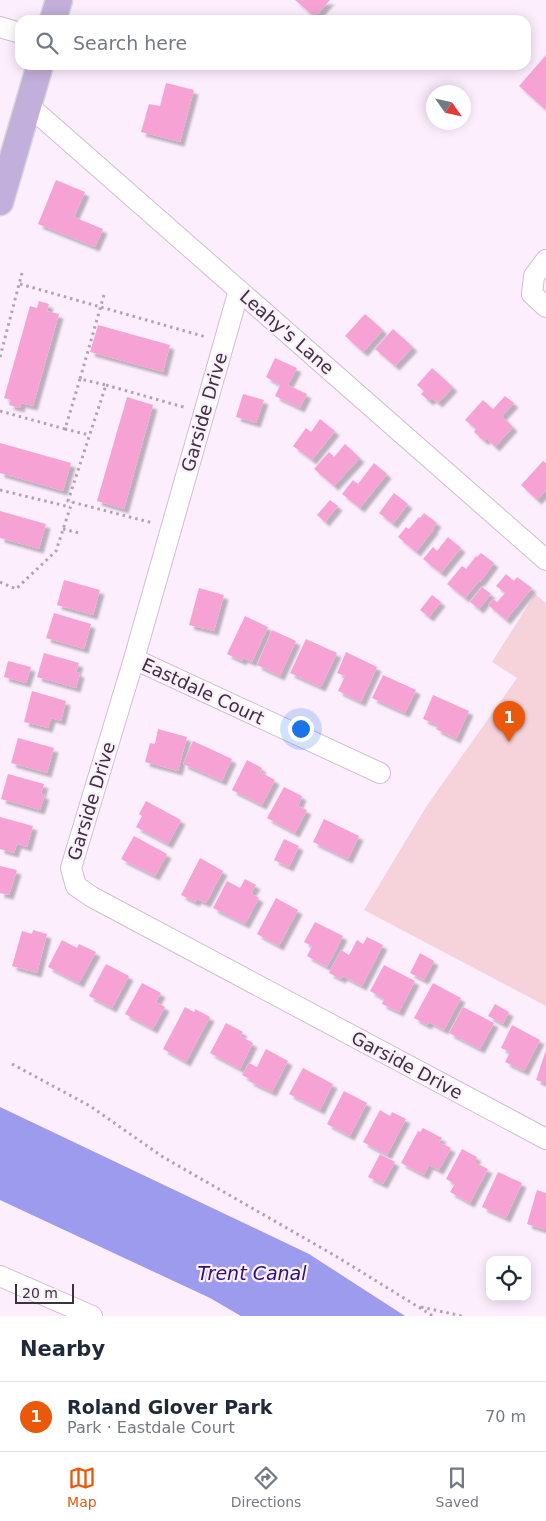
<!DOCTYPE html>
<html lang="en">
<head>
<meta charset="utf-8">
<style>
  :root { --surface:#fff; --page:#f6f6f7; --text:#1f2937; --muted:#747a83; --line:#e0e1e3; --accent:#ea580c }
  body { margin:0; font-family:"DejaVu Sans",sans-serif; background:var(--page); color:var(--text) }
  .controls { position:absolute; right:15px; bottom:15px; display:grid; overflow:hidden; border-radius:10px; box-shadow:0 2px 12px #0003 }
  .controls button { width:45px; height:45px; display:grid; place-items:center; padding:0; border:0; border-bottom:1px solid var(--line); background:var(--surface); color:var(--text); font:25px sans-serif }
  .compass { position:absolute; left:426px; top:85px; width:45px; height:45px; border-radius:50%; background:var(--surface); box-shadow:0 2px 12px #0003; rotate:124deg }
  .scale { position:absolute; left:15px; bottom:12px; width:59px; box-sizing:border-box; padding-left:5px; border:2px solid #3a333b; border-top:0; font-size:14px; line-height:18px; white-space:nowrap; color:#3a333b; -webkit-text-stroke:4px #fdeefe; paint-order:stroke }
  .you { position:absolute; left:300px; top:728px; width:18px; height:18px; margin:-12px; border:4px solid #fff; border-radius:50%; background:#1a73e8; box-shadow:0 0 0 8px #1a73e833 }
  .badge { display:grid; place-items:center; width:32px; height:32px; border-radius:50%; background:var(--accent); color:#fff; font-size:16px; font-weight:700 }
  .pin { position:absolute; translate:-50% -41px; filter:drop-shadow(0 1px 2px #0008) }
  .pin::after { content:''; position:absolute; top:26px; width:18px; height:15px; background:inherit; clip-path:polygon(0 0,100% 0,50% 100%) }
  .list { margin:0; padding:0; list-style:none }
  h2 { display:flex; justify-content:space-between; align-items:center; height:65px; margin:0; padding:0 20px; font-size:21px }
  h2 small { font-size:16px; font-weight:400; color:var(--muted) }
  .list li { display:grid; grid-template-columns:32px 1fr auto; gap:15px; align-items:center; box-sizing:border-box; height:70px; padding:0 20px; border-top:1px solid var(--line) }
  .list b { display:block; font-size:19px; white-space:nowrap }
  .list p { margin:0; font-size:16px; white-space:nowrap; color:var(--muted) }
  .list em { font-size:16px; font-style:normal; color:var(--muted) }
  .icon { flex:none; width:28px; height:28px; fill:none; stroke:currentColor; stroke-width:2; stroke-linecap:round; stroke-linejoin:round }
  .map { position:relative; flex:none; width:546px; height:1316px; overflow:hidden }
  .search { position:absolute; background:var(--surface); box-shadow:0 2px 12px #0003; left:15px; right:15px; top:15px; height:55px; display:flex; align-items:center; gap:12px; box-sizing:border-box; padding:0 18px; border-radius:15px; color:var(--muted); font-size:19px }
  .sheet { height:135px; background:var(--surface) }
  nav { display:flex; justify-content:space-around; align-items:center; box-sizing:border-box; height:70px; border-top:1px solid var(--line); background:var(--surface); font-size:14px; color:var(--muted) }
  nav a { display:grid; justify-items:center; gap:2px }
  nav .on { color:var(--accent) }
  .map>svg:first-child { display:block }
  .green { fill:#f6d2da }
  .water { fill:#9c9bed }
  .building { fill:#f7a2d5; filter:url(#shadow) }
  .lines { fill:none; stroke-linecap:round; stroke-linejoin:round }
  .minor-casing { stroke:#d0bed1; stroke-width:22 }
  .major-casing { stroke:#d8d6d8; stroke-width:29 }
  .path { stroke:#b0a4b1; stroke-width:3; stroke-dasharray:2.5 4; stroke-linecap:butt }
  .minor { stroke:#fff; stroke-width:20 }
  .major { stroke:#c2afdb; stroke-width:26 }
  .labels { text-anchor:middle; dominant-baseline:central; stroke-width:4.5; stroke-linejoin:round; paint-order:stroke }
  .street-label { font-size:18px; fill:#3a333b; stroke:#fdeefe }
  .water-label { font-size:19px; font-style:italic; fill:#2b1474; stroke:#fdeefe }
</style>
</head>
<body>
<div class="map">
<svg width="546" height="1316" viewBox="0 0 546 1316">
  <defs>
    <filter id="shadow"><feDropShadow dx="4.5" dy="4.5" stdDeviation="1" flood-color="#0004"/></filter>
  </defs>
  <rect width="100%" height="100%" fill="#fdeefe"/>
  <path class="green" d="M 535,594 L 546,603 L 546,1006 L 364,910 L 426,807 L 517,678 L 492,662 Z"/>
  <path class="water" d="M 0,1107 L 309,1254 L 405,1316 L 241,1316 L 210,1298 L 0,1200 Z"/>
  <path class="building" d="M 295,0 L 330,0 L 315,17 Z
    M 546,55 L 546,110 L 519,86 Z
    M 166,83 L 194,90 L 180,142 L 141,132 L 149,104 L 160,106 Z
    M 56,180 L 85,192 L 74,217 L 103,229 L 95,247 L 38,224 Z
    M 39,301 L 49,304 L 47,311 L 59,314 L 33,406 L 21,403 L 20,408 L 9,405 L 11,400 L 4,398 L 30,306 L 37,308 Z
    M 365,314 L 383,330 L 363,352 L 345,336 Z
    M 98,325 L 170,345 L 163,372 L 90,352 Z
    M 393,329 L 413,347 L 395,366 L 375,349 Z
    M 275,358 L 297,368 L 288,385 L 307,394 L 300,408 L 275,396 L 280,385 L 266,377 Z
    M 432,368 L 453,387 L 438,403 L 432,398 L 429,401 L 421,394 L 424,391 L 417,385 Z
    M 243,394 L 264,400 L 256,423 L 236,417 Z
    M 505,396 L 514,403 L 502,416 L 513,427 L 495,447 L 486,438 L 484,441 L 474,432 L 476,429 L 465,420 L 483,400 L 493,409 Z
    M 127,397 L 153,405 L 124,509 L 97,501 Z
    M 320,419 L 335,431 L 312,460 L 293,446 L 306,428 L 311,432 Z
    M 0,443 L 71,463 L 63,491 L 0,473 Z
    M 345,444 L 360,458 L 334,486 L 314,469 L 329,452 L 334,457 Z
    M 543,461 L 546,463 L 546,491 L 537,500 L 521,485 Z
    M 374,463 L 387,474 L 360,508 L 342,494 L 353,480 L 358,484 Z
    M 394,493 L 408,504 L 393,524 L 379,513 Z
    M 330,500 L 338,506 L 325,522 L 317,515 Z
    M 0,511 L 46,524 L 39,549 L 0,538 Z
    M 424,513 L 437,523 L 433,528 L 434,529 L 416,552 L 398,537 L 406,527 L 409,529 L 419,517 L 420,518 Z
    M 448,537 L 461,548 L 441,573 L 423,559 L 433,547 L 437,551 Z
    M 481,553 L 494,563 L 480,582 L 479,581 L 465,598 L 447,584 L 462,566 L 466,569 L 476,556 L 477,557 Z
    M 506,574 L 514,581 L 517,577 L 532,588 L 506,620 L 488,605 L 493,599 L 497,602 L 505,593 L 496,586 Z
    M 64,580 L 100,590 L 93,615 L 57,605 Z
    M 482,587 L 491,594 L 479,609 L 470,602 Z
    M 199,588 L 224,595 L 214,631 L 189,625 Z
    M 432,595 L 441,602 L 429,617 L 420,610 Z
    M 54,613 L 91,624 L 84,649 L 46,638 Z
    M 245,616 L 268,627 L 252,662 L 243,658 L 242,661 L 227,654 Z
    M 272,630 L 296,641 L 280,676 L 257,665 Z
    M 306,639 L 337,653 L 321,687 L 290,673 Z
    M 346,652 L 377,667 L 361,702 L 338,691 L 345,676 L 337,673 Z
    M 44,653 L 79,663 L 76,672 L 80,673 L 76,688 L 37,677 Z
    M 8,661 L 31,667 L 26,683 L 4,677 Z
    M 383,675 L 416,690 L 405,713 L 372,698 Z
    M 32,691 L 66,701 L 61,721 L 51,718 L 48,728 L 24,722 Z
    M 433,695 L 469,711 L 456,739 L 436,729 L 438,725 L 423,719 Z
    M 158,729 L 187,737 L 178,771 L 145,762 L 150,743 L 155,744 Z
    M 18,738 L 54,748 L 47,773 L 11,763 Z
    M 193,741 L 232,759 L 222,781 L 183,764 Z
    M 247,760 L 262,768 L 260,772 L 275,780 L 262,805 L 232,790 Z
    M 8,774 L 44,784 L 41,794 L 45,795 L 40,810 L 1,799 Z
    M 284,787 L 302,796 L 298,806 L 307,810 L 295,833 L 267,818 Z
    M 146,801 L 181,820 L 168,844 L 136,827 L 142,816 L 139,814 Z
    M 0,817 L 33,826 L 27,847 L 17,844 L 14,853 L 0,849 Z
    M 324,819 L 359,836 L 348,859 L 313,842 Z
    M 134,836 L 167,854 L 155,876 L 121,859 Z
    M 284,839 L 299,846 L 289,867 L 274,860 Z
    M 200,858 L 223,871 L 206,903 L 197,899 L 195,902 L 181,895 Z
    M 0,866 L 17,870 L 9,895 L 0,893 Z
    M 245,879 L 256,885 L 251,893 L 259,898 L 245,924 L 213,908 L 227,881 L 240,888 Z
    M 276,898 L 298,910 L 279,946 L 257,934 Z
    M 315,922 L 343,936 L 327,967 L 307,956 L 312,946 L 304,942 Z
    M 33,930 L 47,934 L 37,973 L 12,966 L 22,931 L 32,934 Z
    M 367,937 L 383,945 L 362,986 L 343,976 L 341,979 L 329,973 L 341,950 L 349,955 L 357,940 L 363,944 Z
    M 62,940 L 77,948 L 79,944 L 96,952 L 79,983 L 48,967 Z
    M 420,953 L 434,961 L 424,980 L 410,973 Z
    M 106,964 L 129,976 L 112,1008 L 89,996 Z
    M 384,965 L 415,981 L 399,1012 L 382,1004 L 384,999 L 370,991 Z
    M 142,983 L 161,993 L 156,1002 L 165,1007 L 153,1029 L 125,1014 Z
    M 433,983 L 461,998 L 444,1030 L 429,1022 L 427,1025 L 414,1018 Z
    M 495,1004 L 509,1012 L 503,1024 L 488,1016 Z
    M 185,1007 L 194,1012 L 195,1009 L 210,1017 L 186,1062 L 163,1049 Z
    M 463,1007 L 494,1023 L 480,1049 L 449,1033 Z
    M 226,1023 L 243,1032 L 240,1036 L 253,1043 L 240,1069 L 210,1053 Z
    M 512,1025 L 540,1040 L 524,1071 L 505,1062 L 510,1052 L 501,1048 Z
    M 266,1049 L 288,1061 L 272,1092 L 249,1081 L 250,1079 L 242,1075 L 249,1063 L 257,1067 Z
    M 546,1050 L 546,1083 L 536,1080 Z
    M 303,1068 L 333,1084 L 320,1110 L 289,1094 Z
    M 344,1091 L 367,1103 L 350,1136 L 327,1124 Z
    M 380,1110 L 390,1116 L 392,1112 L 406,1119 L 387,1155 L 363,1142 Z
    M 423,1128 L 442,1138 L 439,1142 L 451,1148 L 439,1170 L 429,1165 L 424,1175 L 401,1163 L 418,1131 L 420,1132 Z
    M 462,1149 L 477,1157 L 474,1162 L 488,1169 L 470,1203 L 450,1192 L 455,1184 L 446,1179 Z
    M 380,1154 L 395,1162 L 383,1184 L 368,1177 Z
    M 498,1172 L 522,1183 L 506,1218 L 482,1207 Z
    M 537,1190 L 546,1193 L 546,1230 L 527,1224 Z"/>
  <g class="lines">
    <defs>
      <path id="minor" d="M 0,27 L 20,33
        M 28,105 L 546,560
        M 546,260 L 534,276 L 532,294 L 546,307
        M 239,290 L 134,659 L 71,868 L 76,886 L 92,897 L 546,1139
        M 134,659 L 380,773
        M 0,1276 L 92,1316"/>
      <path id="major" d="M 53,20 L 59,0
        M 0,202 L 40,65"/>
    </defs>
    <use href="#minor" class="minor-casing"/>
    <use href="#major" class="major-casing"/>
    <path class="path" d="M 20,284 L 206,337
      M 104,295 L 80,379 L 106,385 L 68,501 L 153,523
      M 0,357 L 22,273
      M 80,379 L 65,429 L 89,435
      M 106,385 L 187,408
      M 0,411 L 65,429
      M 0,490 L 70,507
      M 63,529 L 79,533
      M 0,582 L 16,589 L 56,551 L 72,502
      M 12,1064 L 90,1106 L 163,1157 L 339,1258 L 433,1316
      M 421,1307 L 462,1316"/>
    <use href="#minor" class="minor"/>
    <use href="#major" class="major"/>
  </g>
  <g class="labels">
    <g class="street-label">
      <text transform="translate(287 332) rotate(41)">Leahy's Lane</text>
      <text transform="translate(204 412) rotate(-74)">Garside Drive</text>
      <text transform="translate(203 691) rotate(25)">Eastdale Court</text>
      <text transform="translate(91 801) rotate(-73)">Garside Drive</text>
      <text transform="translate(407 1065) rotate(28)">Garside Drive</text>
    </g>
    <g class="water-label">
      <text x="252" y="1273">Trent Canal</text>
    </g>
  </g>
</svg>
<div class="controls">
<button><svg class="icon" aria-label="locate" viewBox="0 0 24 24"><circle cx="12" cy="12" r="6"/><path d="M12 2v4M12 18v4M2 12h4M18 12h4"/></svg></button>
</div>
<svg class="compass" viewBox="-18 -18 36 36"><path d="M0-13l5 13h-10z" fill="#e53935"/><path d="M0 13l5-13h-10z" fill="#747a83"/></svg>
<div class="scale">20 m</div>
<div class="you"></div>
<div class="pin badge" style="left:509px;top:742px">1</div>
<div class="search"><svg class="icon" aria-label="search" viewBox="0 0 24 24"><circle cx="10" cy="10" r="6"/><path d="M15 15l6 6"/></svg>Search here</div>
</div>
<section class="sheet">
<h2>Nearby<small></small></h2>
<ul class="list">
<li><span class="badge">1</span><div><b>Roland Glover Park</b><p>Park · Eastdale Court</p></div><em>70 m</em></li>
</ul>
</section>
<nav>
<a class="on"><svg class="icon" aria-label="map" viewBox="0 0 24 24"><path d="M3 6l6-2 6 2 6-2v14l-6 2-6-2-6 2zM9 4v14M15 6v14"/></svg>Map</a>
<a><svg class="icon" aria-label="directions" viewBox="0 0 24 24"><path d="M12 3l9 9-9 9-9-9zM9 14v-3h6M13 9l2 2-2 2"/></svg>Directions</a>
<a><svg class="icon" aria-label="saved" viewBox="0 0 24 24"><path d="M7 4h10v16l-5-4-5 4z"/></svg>Saved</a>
</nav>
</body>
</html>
